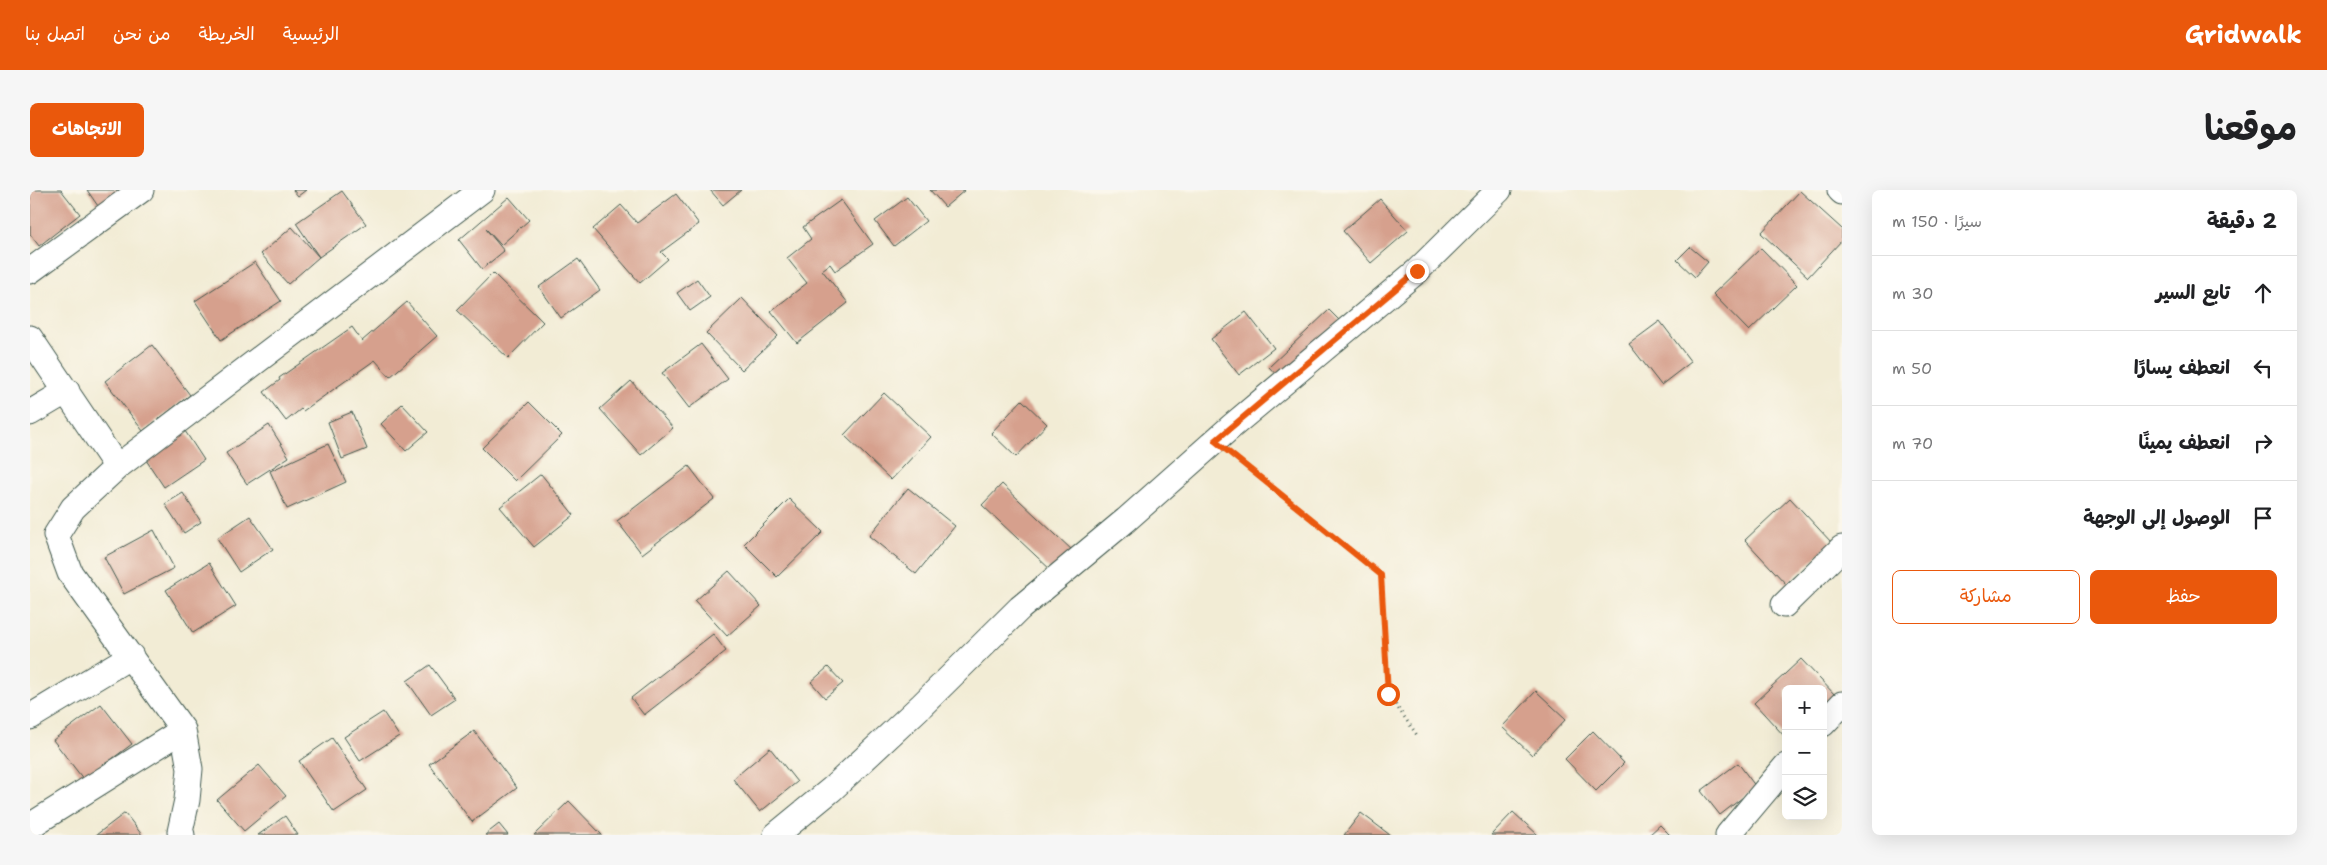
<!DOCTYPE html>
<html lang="ar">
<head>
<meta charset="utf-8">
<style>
  :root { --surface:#fff; --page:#f6f6f6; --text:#202124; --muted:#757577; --line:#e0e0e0; --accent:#ea580c }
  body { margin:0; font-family:"Shantell Sans","Playpen Sans Arabic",sans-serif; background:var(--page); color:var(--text); direction:rtl }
  .controls { position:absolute; right:15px; bottom:15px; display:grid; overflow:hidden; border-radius:8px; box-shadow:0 5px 20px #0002 }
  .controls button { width:45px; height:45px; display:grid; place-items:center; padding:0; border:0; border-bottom:1px solid var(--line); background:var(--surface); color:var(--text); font:25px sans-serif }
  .stop { position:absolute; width:15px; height:15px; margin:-11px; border:4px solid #ea580c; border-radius:50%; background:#fff }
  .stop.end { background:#ea580c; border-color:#fff; box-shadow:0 1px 5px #0008 }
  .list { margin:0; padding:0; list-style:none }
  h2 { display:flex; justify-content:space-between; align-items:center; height:65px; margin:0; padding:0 20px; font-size:21px }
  h2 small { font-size:16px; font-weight:400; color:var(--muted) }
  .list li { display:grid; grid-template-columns:32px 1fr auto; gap:15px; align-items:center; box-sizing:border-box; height:75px; padding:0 20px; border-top:1px solid var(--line) }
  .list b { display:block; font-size:19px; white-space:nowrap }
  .list em { font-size:16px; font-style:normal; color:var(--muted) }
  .actions { display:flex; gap:10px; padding:15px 20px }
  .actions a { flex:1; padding:11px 0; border:1px solid var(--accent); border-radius:8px; text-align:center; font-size:18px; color:var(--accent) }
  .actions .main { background:var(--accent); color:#fff }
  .icon { flex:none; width:28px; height:28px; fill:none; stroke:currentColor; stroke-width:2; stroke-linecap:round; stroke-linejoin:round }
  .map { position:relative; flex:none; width:1812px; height:645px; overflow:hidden; direction:ltr; border-radius:8px }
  header { display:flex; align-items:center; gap:30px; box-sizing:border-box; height:70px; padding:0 25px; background:var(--accent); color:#fff }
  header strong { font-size:24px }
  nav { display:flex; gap:28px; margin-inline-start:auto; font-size:18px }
  .intro { display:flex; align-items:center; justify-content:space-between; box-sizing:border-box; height:120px; padding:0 30px }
  h1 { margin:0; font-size:35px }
  .button { padding:12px 22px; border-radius:8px; background:var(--accent); color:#fff; font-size:18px; font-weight:700 }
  main { display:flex; gap:30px; padding:0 30px }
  aside { flex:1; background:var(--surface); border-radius:8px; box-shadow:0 5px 20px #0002 }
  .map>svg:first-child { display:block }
  .building { fill:#d6a08d }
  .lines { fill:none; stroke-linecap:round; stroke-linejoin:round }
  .minor-casing { stroke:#3f574c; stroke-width:27 }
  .path { stroke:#3f574c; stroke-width:3; stroke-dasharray:1 4; stroke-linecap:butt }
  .minor { stroke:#fff; stroke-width:25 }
  .route { stroke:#ea580c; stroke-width:6 }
</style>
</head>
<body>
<header>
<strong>Gridwalk</strong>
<nav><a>الرئيسية</a><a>الخريطة</a><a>من نحن</a><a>اتصل بنا</a></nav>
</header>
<div class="intro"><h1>موقعنا</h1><a class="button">الاتجاهات</a></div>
<main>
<aside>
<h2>2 دقيقة<small>سيرًا · 150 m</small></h2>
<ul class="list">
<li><svg class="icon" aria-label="ahead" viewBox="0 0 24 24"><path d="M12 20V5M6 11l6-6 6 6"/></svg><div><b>تابع السير</b></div><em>30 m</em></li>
<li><svg class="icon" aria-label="left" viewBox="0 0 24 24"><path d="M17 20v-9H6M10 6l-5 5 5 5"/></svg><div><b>انعطف يسارًا</b></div><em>50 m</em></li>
<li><svg class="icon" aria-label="right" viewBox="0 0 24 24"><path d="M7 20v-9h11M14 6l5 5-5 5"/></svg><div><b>انعطف يمينًا</b></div><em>70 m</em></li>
<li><svg class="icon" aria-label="arrive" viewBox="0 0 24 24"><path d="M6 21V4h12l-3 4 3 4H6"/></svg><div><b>الوصول إلى الوجهة</b></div></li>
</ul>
<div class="actions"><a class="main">حفظ</a><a>مشاركة</a></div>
</aside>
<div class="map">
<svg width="1812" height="645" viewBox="0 0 1812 645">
  <rect width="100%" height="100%" fill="#fbf7ec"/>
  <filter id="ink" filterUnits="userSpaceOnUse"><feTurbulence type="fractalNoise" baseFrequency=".02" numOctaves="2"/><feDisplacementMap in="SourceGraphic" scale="10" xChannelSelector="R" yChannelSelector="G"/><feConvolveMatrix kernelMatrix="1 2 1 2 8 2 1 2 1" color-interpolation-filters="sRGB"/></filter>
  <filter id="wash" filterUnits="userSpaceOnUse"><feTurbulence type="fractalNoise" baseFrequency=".0096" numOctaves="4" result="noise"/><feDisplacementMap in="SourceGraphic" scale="20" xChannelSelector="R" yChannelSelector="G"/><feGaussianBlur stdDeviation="1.12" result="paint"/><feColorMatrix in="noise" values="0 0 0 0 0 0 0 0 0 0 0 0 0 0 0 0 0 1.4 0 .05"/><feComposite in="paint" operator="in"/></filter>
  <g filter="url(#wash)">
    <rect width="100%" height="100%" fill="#f2ecd5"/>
    <g id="blocks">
      <path class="building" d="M 0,0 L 31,0 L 50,24 L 9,56 L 0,44 Z
        M 57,0 L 99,0 L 70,19 Z
        M 263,0 L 276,0 L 268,6 Z
        M 680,0 L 711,0 L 693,15 Z
        M 900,0 L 935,0 L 915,17 Z
        M 312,1 L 336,34 L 289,67 L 266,33 Z
        M 1770,1 L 1812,39 L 1812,50 L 1778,87 L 1731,43 Z
        M 646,4 L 669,34 L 631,62 L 638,69 L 610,93 L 563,39 L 591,15 L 607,33 Z
        M 479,7 L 499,30 L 471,55 L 456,39 L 474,61 L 452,79 L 429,50 Z
        M 877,7 L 896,31 L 864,56 L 845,31 Z
        M 1350,9 L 1378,41 L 1341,73 L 1313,41 Z
        M 811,10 L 843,54 L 805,81 L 800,74 L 792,80 L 818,113 L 767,153 L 741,121 L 777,93 L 757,68 L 781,49 L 773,37 Z
        M 262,37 L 289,67 L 258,94 L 231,64 Z
        M 1660,57 L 1678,72 L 1665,87 L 1647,70 Z
        M 1731,58 L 1767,95 L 1719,141 L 1683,104 Z
        M 548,69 L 570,100 L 531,128 L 509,97 Z
        M 225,72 L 251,111 L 191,150 L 165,111 Z
        M 463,83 L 513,132 L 478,168 L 427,120 Z
        M 667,89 L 680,107 L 660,121 L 647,103 Z
        M 712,108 L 748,146 L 712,180 L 676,143 Z
        M 377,112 L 407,146 L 360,187 L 345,170 L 273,221 L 271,219 L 256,231 L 234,202 L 250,190 L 249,188 L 322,137 L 332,151 Z
        M 1299,120 L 1311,132 L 1250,189 L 1239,177 Z
        M 1216,122 L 1244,158 L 1209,185 L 1181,149 Z
        M 1630,131 L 1661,172 L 1631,195 L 1599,154 Z
        M 671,154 L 698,189 L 659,218 L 632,183 Z
        M 122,155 L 160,205 L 113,241 L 75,191 Z
        M 601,191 L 643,238 L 611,265 L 570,219 Z
        M 854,203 L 901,247 L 861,290 L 814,245 Z
        M 992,210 L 1017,234 L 986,267 L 961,243 Z
        M 499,212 L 532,245 L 485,291 L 452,258 Z
        M 372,214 L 398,242 L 376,261 L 351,234 Z
        M 322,222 L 337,259 L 312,269 L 298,232 Z
        M 239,235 L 259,267 L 217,294 L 196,263 Z
        M 155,241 L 174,270 L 134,297 L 114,267 Z
        M 298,254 L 316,292 L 257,319 L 240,281 Z
        M 659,276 L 684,309 L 612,364 L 587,331 Z
        M 511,284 L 544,325 L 504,357 L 470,317 Z
        M 972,294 L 1043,361 L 1023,382 L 952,315 Z
        M 878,298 L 925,336 L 886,384 L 839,346 Z
        M 153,303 L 171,332 L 154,343 L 135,314 Z
        M 1760,308 L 1802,353 L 1756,394 L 1715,350 Z
        M 759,309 L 793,342 L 747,387 L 714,354 Z
        M 220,326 L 243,359 L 209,382 L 187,348 Z
        M 124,340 L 144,378 L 94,404 L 74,367 Z
        M 179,373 L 206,416 L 163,443 L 136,400 Z
        M 699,381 L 731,416 L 697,446 L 665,411 Z
        M 683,444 L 696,461 L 614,525 L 601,508 Z
        M 1771,469 L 1806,506 L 1793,518 L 1793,499 L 1756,499 L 1756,548 L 1724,513 Z
        M 400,475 L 425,509 L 401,525 L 377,491 Z
        M 798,477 L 813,493 L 795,508 L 781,492 Z
        M 1506,501 L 1536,529 L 1502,565 L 1472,537 Z
        M 71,514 L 102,554 L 54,590 L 23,550 Z
        M 353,522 L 369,546 L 330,571 L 314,547 Z
        M 444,541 L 487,598 L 442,632 L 399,574 Z
        M 1563,541 L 1594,573 L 1566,601 L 1535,569 Z
        M 302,548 L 337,600 L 304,622 L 269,571 Z
        M 740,558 L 767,592 L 730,622 L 703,589 Z
        M 1708,573 L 1726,597 L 1690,625 L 1671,601 Z
        M 229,575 L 256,606 L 214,641 L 187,610 Z
        M 539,611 L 572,645 L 504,645 Z
        M 1483,622 L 1508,645 L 1461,645 Z
        M 95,623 L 112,645 L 66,645 Z
        M 1331,623 L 1360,645 L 1314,645 Z
        M 255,626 L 268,645 L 228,645 Z
        M 469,634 L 478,645 L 455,645 Z
        M 1630,635 L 1640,645 L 1619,645 Z"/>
    </g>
  </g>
  <g filter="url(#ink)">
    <use href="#blocks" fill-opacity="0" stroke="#3f574c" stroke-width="1"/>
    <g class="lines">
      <defs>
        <path id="minor" d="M 1810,0 L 1812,2
          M 0,81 L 111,0
          M 0,148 L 87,277
          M 0,223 L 37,201
          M 1754,415 L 1812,358
          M 0,527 L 101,466
          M 1793,534 L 1812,514
          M 0,636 L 153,540
          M 152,645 L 150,642 L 157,610 L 160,579 L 153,540 L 40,383 L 26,345 L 43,318 L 87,277 L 452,0
          M 746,645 L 802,599 L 892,515 L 990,418 L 1096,330 L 1202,236 L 1387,81 L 1469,0
          M 1698,645 L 1756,576"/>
      </defs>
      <use href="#minor" class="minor-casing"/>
      <path class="path" d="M 1205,267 L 1351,385 L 1358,504 L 1387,545"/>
      <use href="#minor" class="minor"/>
    </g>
  </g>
  <g class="lines" filter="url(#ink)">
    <path class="route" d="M 1358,504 L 1351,385 L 1185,251 L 1387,81"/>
  </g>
</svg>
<div class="controls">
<button>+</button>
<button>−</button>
<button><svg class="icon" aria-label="layers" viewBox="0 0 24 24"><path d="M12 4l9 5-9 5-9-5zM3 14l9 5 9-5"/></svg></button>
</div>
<div class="stop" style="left:1358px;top:504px"></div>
<div class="stop end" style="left:1387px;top:81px"></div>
</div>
</main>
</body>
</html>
